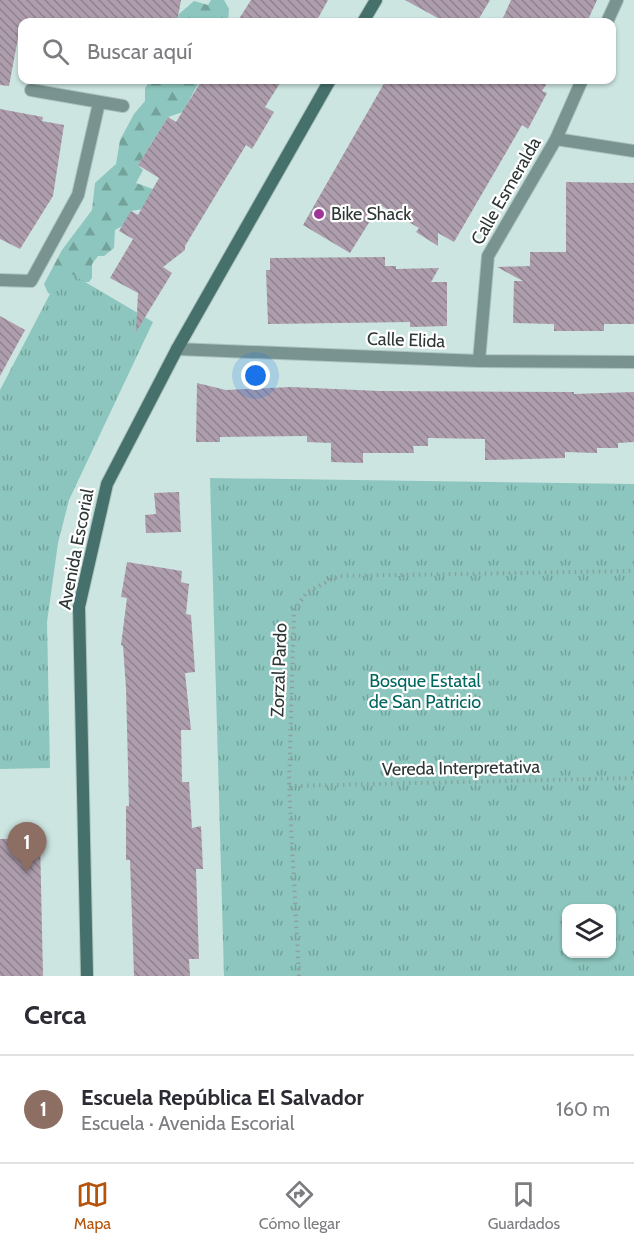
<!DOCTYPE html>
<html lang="es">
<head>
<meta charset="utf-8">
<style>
  :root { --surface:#fff; --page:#f2f2f3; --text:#2b2b33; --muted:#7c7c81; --line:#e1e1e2; --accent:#b45309 }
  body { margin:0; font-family:Cabin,sans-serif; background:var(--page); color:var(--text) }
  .controls { position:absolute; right:18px; bottom:18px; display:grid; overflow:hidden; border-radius:12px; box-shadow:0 2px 4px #0004 }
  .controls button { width:54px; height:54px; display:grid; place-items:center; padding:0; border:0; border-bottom:2px solid var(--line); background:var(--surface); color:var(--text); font:30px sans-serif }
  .you { position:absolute; left:256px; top:376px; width:21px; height:21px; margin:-15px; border:4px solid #fff; border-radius:50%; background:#1a73e8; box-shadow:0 0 0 9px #1a73e833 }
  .badge { display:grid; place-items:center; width:39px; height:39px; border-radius:50%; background:var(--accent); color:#fff; font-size:20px; font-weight:700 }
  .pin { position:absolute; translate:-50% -50px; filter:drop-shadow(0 2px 3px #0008) }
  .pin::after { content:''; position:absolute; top:32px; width:21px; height:18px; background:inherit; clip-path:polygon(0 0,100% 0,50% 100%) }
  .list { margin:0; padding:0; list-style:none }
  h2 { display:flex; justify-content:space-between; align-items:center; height:78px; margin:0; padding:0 24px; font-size:26px }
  h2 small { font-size:20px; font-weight:400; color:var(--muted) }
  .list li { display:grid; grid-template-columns:39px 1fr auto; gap:18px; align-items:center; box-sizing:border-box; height:108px; padding:0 24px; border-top:2px solid var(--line) }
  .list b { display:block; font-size:22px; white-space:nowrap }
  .list p { margin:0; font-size:20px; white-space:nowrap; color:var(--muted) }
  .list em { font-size:20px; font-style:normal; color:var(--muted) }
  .icon { flex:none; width:33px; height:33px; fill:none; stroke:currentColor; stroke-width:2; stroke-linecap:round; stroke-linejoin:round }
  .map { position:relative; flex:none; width:634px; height:976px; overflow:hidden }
  .search { position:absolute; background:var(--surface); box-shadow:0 2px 4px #0004; left:18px; right:18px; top:18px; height:66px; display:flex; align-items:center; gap:15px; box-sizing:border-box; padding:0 21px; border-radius:12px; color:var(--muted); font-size:22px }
  .sheet { height:186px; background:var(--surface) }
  nav { display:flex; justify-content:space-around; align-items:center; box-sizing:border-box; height:84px; border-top:2px solid var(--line); background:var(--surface); font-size:16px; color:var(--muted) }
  nav a { display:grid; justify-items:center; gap:3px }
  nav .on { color:var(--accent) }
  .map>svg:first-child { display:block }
  .forest { fill:url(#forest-firs) }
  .park { fill:url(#park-tufts); fill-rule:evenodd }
  .building { fill:url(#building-back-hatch) }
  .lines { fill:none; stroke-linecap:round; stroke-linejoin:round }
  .street-casing { stroke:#acc2be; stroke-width:14 }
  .secondary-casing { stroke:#acc2be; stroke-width:14 }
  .path { stroke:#8ea19e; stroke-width:4; stroke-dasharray:1.5 4.5; stroke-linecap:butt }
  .street { stroke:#799490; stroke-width:12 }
  .secondary { stroke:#46706b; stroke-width:12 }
  .poi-dot { fill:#9d3599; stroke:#fff; stroke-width:2 }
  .labels { text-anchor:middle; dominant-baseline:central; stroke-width:4.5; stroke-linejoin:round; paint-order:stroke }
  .street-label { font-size:18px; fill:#2c3634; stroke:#fff }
  .poi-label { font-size:18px; fill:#2c3634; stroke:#fff; text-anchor:start }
  .park-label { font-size:18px; fill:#02665e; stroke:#fff }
</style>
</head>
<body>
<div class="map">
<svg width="634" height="976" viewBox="0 0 634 976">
  <defs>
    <pattern id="forest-firs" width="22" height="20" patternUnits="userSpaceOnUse" patternTransform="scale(1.5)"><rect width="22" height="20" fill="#8dc6be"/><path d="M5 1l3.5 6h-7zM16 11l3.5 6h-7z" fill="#73a29b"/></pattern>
    <pattern id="park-tufts" width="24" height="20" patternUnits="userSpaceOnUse" patternTransform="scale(1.5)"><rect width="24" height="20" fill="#8dc6be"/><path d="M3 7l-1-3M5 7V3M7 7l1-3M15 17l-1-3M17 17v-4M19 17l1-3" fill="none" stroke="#73a29b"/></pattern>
    <pattern id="building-back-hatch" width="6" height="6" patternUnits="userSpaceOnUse" patternTransform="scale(1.5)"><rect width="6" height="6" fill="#ae9ead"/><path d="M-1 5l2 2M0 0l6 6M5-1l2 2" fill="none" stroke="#8e828e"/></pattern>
  </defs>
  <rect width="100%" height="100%" fill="#cce5e1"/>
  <path class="forest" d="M 211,0 L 224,0 L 229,9 L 228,22 L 171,22 L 171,20 L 177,21 L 179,14 L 194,1 L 208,5 Z
    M 151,80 L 200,80 L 183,112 L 168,117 L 138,165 L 143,170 L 136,183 L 153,189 L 157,207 L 131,211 L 126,224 L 115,230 L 114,248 L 104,256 L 98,256 L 92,264 L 92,278 L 89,282 L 66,282 L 55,296 L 48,293 L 44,284 L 62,250 L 92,210 L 95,183 L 116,164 L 120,140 L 134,114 L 145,101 L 145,88 Z"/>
  <path class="park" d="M 63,269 L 153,322 L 69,500 L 58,543 L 47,622 L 50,768 L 0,769 L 0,390 Z
    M 210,478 L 634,484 L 634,976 L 224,976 ZM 566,908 L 612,908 L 612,954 L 566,954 Z"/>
  <path class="building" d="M 0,0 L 181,0 L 177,22 L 21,22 L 9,86 L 0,85 Z
    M 251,0 L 328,0 L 316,22 L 237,22 Z
    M 405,0 L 490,0 L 477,22 L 445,22 Z
    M 511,0 L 597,0 L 587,22 L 513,22 L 503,18 Z
    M 202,80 L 282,80 L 265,107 L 274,112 L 252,149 L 246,145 L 185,246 L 185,250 L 163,267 L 172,273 L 136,332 L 138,293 L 110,278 L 133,239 L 119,231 L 131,211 L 138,215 L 159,178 L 138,165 L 168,117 L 176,122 Z
    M 386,80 L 549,80 L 542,91 L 547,93 L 528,129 L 522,125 L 454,242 L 438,233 L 438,246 L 416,232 L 419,228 L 380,205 L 350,253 L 303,225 Z
    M 0,109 L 43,117 L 42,121 L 64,125 L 53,196 L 20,249 L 0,239 Z
    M 566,182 L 634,183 L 634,324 L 604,324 L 604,331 L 554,331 L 554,324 L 513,323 L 514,281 L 523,281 L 497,267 L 530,266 L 530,252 L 566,252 Z
    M 385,257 L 385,266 L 396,266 L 396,269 L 439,268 L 431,282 L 447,282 L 447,326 L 410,327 L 410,322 L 268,324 L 266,270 L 270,270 L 270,258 Z
    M 0,316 L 25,330 L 0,376 Z
    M 197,383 L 226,390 L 291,387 L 379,391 L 574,392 L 574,394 L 634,392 L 634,442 L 618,443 L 618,448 L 597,448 L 597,453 L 565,452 L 565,458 L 485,460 L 485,439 L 428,438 L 428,446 L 413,446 L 414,453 L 363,453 L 363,463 L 331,462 L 331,443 L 307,442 L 307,436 L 220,437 L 220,442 L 196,442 Z
    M 179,492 L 181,532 L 146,533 L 145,515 L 156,514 L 154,493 Z
    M 127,562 L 182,571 L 181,582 L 189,584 L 186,614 L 191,615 L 195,672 L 185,673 L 191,730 L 181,730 L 182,782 L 189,782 L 192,828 L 201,826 L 203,869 L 196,869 L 199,959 L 189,959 L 190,976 L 134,976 L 130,860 L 126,860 L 126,806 L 129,806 L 126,688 L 123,646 L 121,645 L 127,598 L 121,597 Z
    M 0,839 L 40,839 L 43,976 L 0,976 Z"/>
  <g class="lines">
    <defs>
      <path id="street" d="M 607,22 L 617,0
        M 31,90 L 123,106
        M 556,139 L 634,151
        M 0,280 L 31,281 L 78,195 L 99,103
        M 177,349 L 479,361 L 634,362
        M 479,361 L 488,256 L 556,139 L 582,80"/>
      <path id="secondary" d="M 363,22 L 376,0
        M 87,976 L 79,607 L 107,484 L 177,349 L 330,80"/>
    </defs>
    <use href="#street" class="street-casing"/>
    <use href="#secondary" class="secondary-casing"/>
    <path class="path" d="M 289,786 L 634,778
      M 299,976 L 289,786 L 294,611 L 307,592 L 338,576 L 634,571"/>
    <use href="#street" class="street"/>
    <use href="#secondary" class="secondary"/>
  </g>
  <circle class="poi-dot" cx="319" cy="214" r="6"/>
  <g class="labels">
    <g class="street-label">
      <text transform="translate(506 191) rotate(-60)">Calle Esmeralda</text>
      <text transform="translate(406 340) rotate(2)">Calle Elida</text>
      <text transform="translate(76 549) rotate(-79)">Avenida Escorial</text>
      <text transform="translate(279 670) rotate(-88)">Zorzal Pardo</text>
      <text transform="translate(461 768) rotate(-1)">Vereda Interpretativa</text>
    </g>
    <g class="poi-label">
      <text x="331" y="214">Bike Shack</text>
    </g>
    <g class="park-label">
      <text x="425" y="681">Bosque Estatal<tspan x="425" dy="21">de San Patricio</tspan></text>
    </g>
  </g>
</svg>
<div class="controls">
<button><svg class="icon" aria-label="layers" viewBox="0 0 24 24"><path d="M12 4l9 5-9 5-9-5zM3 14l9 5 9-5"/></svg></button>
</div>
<div class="you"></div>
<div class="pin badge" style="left:27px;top:872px;background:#8d6e63">1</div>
<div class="search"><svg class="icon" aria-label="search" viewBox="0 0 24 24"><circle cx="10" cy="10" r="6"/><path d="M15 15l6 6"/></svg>Buscar aquí</div>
</div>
<section class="sheet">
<h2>Cerca<small></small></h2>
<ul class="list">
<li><span class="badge" style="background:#8d6e63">1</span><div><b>Escuela República El Salvador</b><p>Escuela · Avenida Escorial</p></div><em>160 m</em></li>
</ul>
</section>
<nav>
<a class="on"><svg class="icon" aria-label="map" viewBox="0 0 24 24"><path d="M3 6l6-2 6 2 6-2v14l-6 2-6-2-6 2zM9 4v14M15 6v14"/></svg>Mapa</a>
<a><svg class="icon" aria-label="directions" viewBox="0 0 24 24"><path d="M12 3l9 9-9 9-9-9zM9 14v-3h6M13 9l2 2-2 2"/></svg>Cómo llegar</a>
<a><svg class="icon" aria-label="saved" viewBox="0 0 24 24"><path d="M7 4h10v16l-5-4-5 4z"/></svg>Guardados</a>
</nav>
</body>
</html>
